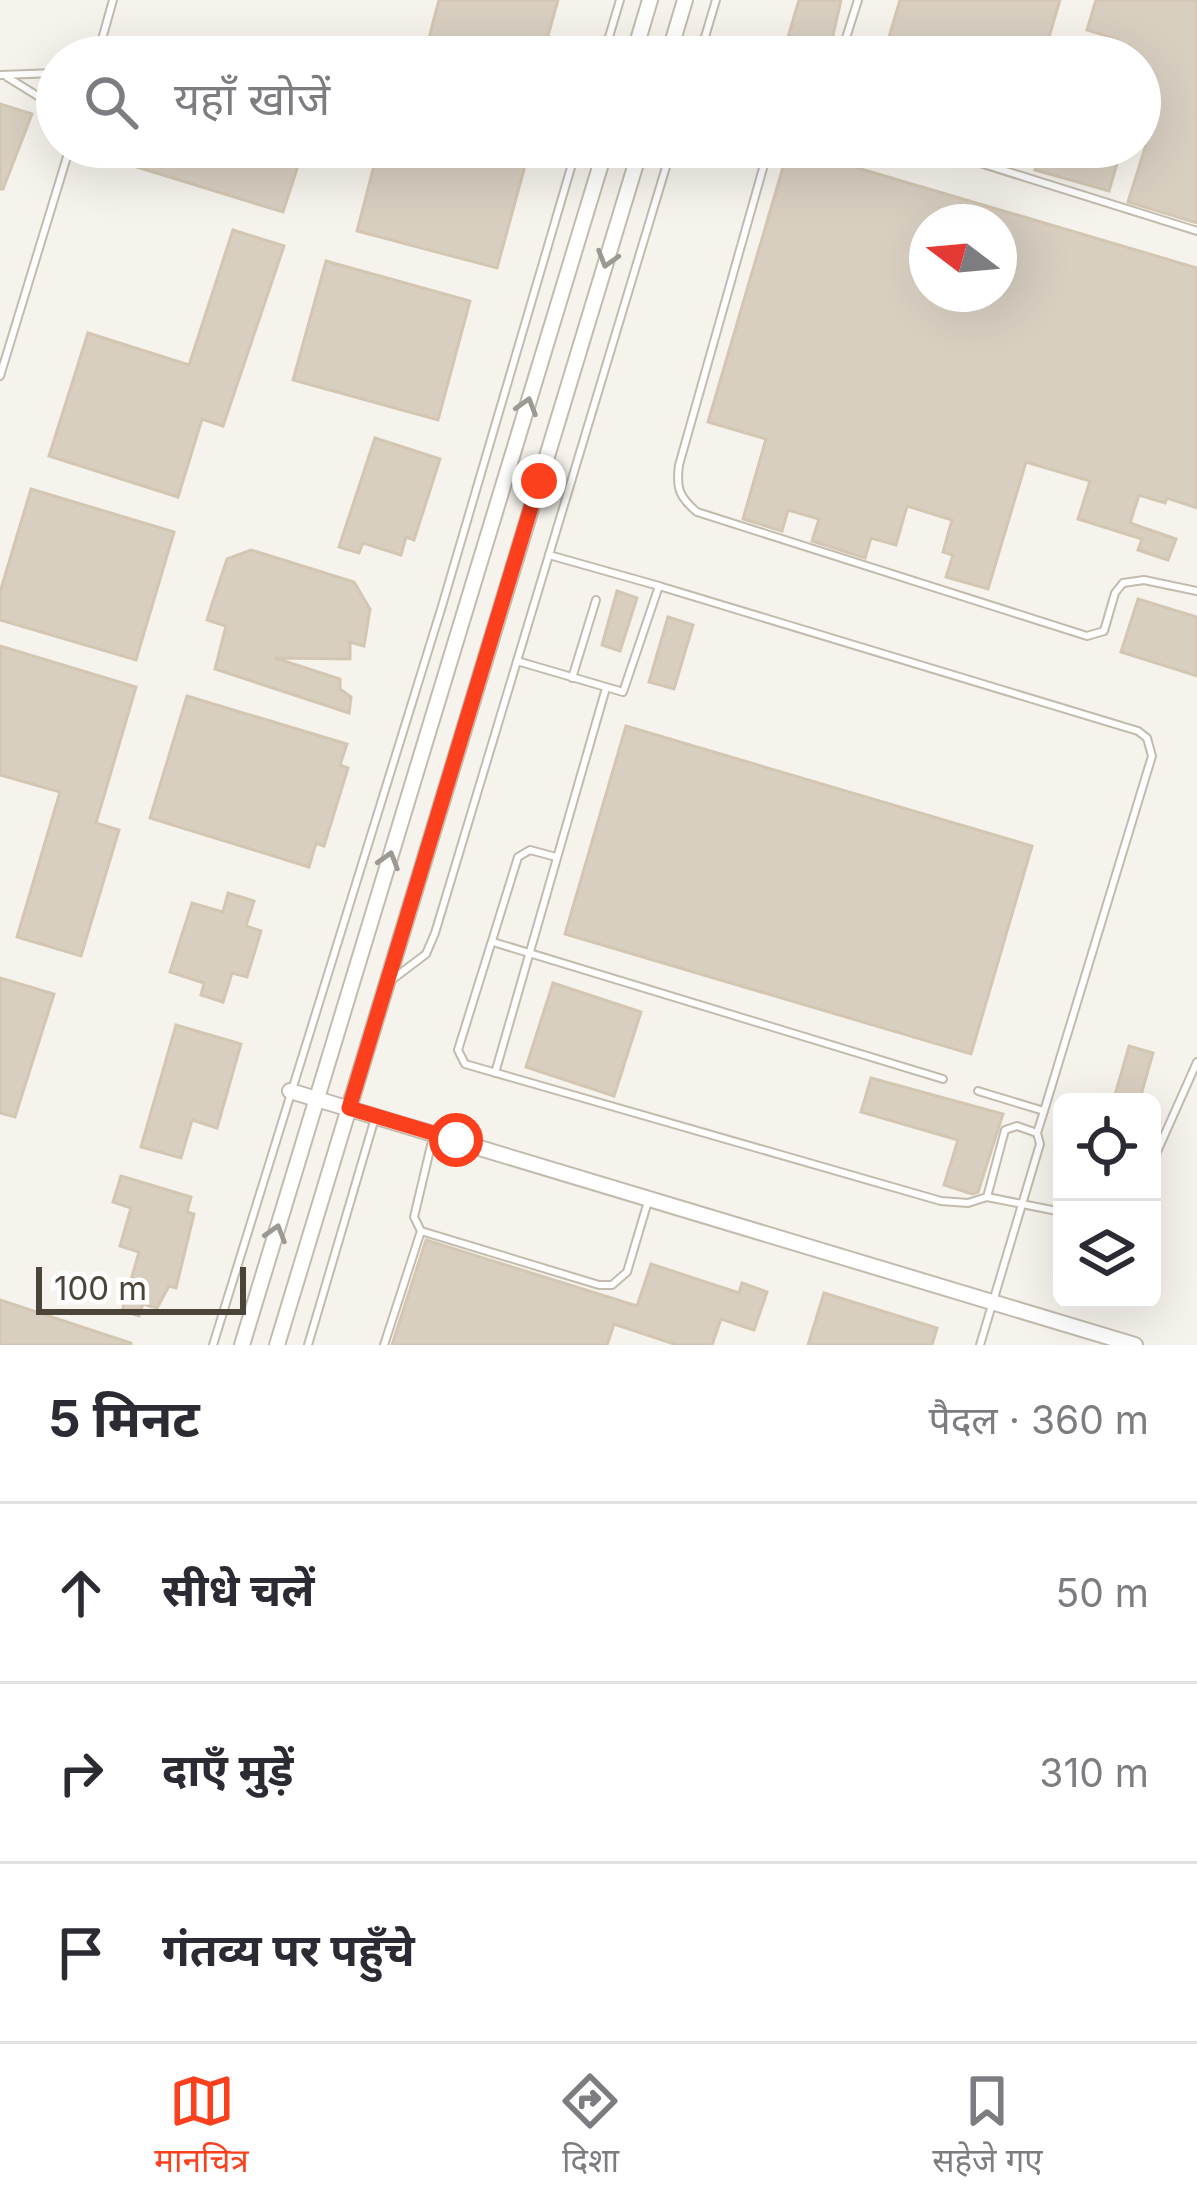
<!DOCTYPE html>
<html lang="hi">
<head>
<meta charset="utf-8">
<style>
	body { margin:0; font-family:Inter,"Noto Sans Devanagari",sans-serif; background:#f7f7f7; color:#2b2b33 }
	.controls { position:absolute; right:36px; bottom:36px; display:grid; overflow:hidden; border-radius:18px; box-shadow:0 12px 48px #0002 }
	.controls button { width:108px; height:108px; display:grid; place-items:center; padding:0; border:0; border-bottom:3px solid #e1e1e2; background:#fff; color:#2b2b33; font:60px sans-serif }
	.compass { position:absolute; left:909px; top:204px; width:108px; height:108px; border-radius:50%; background:#fff; box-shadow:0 12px 48px #0002; rotate:286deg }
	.scale { position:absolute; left:36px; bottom:30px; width:210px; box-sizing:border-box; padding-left:12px; border:6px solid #4b4439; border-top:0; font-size:33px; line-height:42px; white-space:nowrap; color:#4b4439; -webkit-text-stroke:9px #fff; paint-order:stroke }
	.stop { position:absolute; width:36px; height:36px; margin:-27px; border:9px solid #fc3f1d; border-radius:50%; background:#fff }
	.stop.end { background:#fc3f1d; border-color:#fff; box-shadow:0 3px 12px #0008 }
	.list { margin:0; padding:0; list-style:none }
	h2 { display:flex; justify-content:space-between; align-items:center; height:156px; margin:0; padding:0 48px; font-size:51px }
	h2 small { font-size:39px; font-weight:400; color:#7c7c81 }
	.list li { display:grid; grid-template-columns:78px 1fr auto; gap:36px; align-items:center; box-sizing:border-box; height:180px; padding:0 48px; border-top:3px solid #e1e1e2 }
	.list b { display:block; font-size:45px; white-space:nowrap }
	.list em { font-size:39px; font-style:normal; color:#7c7c81 }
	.icon { flex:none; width:66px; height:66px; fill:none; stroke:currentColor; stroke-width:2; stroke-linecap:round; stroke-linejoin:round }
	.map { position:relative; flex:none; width:1197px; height:1345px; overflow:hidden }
	.search { position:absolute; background:#fff; box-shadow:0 12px 48px #0002; left:36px; right:36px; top:36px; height:132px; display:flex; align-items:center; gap:30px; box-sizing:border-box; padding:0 42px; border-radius:66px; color:#7c7c81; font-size:45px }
	.sheet { height:696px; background:#fff }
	nav { display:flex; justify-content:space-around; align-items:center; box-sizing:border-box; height:168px; border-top:3px solid #e1e1e2; background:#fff; font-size:33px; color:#7c7c81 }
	nav a { display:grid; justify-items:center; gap:6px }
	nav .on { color:#fc3f1d }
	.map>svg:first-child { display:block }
	.building { fill:#d8cfc1; stroke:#d3c7b4; stroke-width:3; fill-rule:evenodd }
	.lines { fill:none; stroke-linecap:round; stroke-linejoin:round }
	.service-casing { stroke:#c2bbae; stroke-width:10 }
	.tertiary-casing { stroke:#c2bbae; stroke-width:18 }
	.service { stroke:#fff; stroke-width:6 }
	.tertiary { stroke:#fff; stroke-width:14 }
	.oneway { stroke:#9c9892 }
	.route { stroke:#fc3f1d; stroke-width:15 }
</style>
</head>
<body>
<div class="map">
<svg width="1197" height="1345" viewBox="0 0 1197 1345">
	<rect width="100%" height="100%" fill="#f6f3ec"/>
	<g class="building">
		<polygon points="439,0 558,0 542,57 424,57"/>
		<polygon points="799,0 841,0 828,57 782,57"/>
		<polygon points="900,0 1060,0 1049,37 1060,40 1055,57 1006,57 982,50 980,57 883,57"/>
		<polygon points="1096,0 1197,0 1197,223 1128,202 1149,135 1140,132 1140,57 1112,57 1117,39 1087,30"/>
		<polygon points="0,104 32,114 3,189 0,189"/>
		<polygon points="132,147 304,147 283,212 127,164"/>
		<polygon points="379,147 468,147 526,162 497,268 357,231"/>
		<path d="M789 147H838L836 155 846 158 844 164 1197 268V508L1167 498 1165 503 1139 495 1130 523 1176 539 1168 560 1138 550 1142 539 1078 519 1090 481 1026 462 988 589 946 577 953 555 943 552 952 520 907 506 896 545 871 538 865 558 812 541 819 519 788 510 782 531 743 519 766 439 708 422ZM927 222H999V294H927Z"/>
		<polygon points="1041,147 1122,147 1109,191 1035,170"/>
		<polygon points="233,230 284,246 223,426 202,419 178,497 49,456 88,333 189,365"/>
		<polygon points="326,261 470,301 438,420 293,380"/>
		<polygon points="375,438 440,459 414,540 406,537 401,555 363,543 359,553 339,547"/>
		<polygon points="31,489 174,532 136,660 0,620 0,592"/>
		<polygon points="251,550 354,582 370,609 364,646 350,642 350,659 275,658 340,679 340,689 351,697 349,713 215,669 226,626 207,620 212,604 227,559"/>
		<polygon points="617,591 637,598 620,651 602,645"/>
		<polygon points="1138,599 1197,617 1197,676 1121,652"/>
		<polygon points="668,617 693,625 674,689 649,682"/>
		<polygon points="0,646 136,687 96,823 119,830 81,956 17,937 60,792 0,775"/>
		<polygon points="187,696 347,744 340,765 348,768 324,846 316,843 309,867 150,818"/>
		<polygon points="626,726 1032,846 971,1054 565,934"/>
		<polygon points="228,893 254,901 246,926 261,931 247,977 232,973 223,1002 201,995 204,983 170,972 192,903 223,912"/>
		<polygon points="0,978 54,994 15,1117 0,1113"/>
		<polygon points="553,983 641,1012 614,1096 526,1067"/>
		<polygon points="176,1025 241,1044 217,1128 192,1120 181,1158 141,1147"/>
		<polygon points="1129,1046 1153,1053 1139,1102 1113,1102"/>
		<polygon points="871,1078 1003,1114 978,1192 972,1194 944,1185 958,1140 861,1112"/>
		<polygon points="121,1176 191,1197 187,1212 194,1214 176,1288 169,1286 157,1308 143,1304 139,1316 122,1311 139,1252 120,1246 131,1208 113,1202"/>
		<polygon points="426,1240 637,1306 651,1264 739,1293 742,1283 767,1292 754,1330 721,1319 712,1345 677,1345 614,1324 607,1345 392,1345"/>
		<polygon points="824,1293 937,1328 932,1345 808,1345"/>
		<polygon points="0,1300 131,1343 131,1345 0,1345"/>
	</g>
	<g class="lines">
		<g class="service-casing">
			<g id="service">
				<polyline points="97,57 113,0"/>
				<polyline points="603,57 620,0"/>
				<polyline points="699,57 716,0"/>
				<polyline points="840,57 858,0"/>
				<polyline points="0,75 57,73"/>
				<polyline points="7,77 57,108"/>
				<path d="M769 147 679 465C676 488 679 497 697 512L1087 636 1104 631 1115 593 1123 583 1144 580 1197 591"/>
				<polyline points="929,147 1197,231"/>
				<polyline points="0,376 70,147"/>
				<polyline points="549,555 659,586"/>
				<polyline points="517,661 623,692 659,586 1138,731 1147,738 1152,756 1044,1111 978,1091"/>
				<polyline points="572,678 596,600"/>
				<polyline points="556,857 530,850 518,857 458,1050 465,1064 941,1201 968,1203 987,1197 1062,1212"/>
				<polyline points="493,942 943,1079"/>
				<polyline points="389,982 426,954 435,933 672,147"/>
				<polyline points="495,1073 606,688"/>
				<polyline points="433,1137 414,1217 421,1231 599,1285 612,1285 627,1272 649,1198"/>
				<polyline points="1152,1163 1197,1062"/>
				<polyline points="987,1197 1005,1130 1017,1126 1037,1133"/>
				<polyline points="213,1345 442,606 577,147"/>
				<polyline points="308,1345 375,1118"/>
				<polyline points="384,1345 421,1231"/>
				<polyline points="980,1345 1040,1144 1037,1133 1044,1111"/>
			</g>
		</g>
		<g class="tertiary-casing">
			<g id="tertiary">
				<polyline points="633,57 650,0"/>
				<polyline points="668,57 685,0"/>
				<polyline points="290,1091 1135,1345"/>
				<polyline points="242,1345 606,147"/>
				<polyline points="277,1345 641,147"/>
			</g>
		</g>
		<use href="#service" class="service"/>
		<use href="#tertiary" class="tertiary"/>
	</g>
	<defs><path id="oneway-chevron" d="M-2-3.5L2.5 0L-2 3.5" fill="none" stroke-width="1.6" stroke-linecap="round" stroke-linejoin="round" transform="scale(3)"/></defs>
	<g class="oneway">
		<use href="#oneway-chevron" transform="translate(607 259) rotate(107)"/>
		<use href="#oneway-chevron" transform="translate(527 406) rotate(-73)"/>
		<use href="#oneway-chevron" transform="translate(389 860) rotate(-73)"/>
		<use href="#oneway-chevron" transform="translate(276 1233) rotate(-73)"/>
	</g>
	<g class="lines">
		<polyline class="route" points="456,1140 349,1108 539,481"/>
	</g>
</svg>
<div class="controls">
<button><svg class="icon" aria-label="locate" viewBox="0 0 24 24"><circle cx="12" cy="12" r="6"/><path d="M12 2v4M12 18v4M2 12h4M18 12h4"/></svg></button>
<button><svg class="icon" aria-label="layers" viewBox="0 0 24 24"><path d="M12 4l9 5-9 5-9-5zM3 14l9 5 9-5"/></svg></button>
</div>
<svg class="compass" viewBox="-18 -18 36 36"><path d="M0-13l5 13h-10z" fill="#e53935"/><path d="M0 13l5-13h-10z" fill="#7c7c81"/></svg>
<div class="scale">100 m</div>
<div class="stop" style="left:456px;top:1140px"></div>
<div class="stop end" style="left:539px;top:481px"></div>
<div class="search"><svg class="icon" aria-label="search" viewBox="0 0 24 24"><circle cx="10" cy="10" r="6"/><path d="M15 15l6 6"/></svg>यहाँ खोजें</div>
</div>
<section class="sheet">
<h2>5 मिनट<small>पैदल · 360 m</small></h2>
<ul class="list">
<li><svg class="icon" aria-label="ahead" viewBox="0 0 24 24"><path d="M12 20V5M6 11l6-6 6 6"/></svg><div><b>सीधे चलें</b></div><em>50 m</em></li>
<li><svg class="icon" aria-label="right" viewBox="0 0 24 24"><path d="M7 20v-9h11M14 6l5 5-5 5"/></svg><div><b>दाएँ मुड़ें</b></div><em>310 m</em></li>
<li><svg class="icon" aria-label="arrive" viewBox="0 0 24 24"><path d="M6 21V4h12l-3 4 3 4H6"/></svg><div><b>गंतव्य पर पहुँचे</b></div></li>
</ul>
</section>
<nav>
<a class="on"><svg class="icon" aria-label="map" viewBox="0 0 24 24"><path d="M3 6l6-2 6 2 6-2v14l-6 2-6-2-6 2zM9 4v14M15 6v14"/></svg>मानचित्र</a>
<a><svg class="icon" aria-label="directions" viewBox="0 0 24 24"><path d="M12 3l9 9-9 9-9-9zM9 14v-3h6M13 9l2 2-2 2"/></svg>दिशा</a>
<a><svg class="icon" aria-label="saved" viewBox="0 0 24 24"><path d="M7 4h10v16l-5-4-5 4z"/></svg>सहेजे गए</a>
</nav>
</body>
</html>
